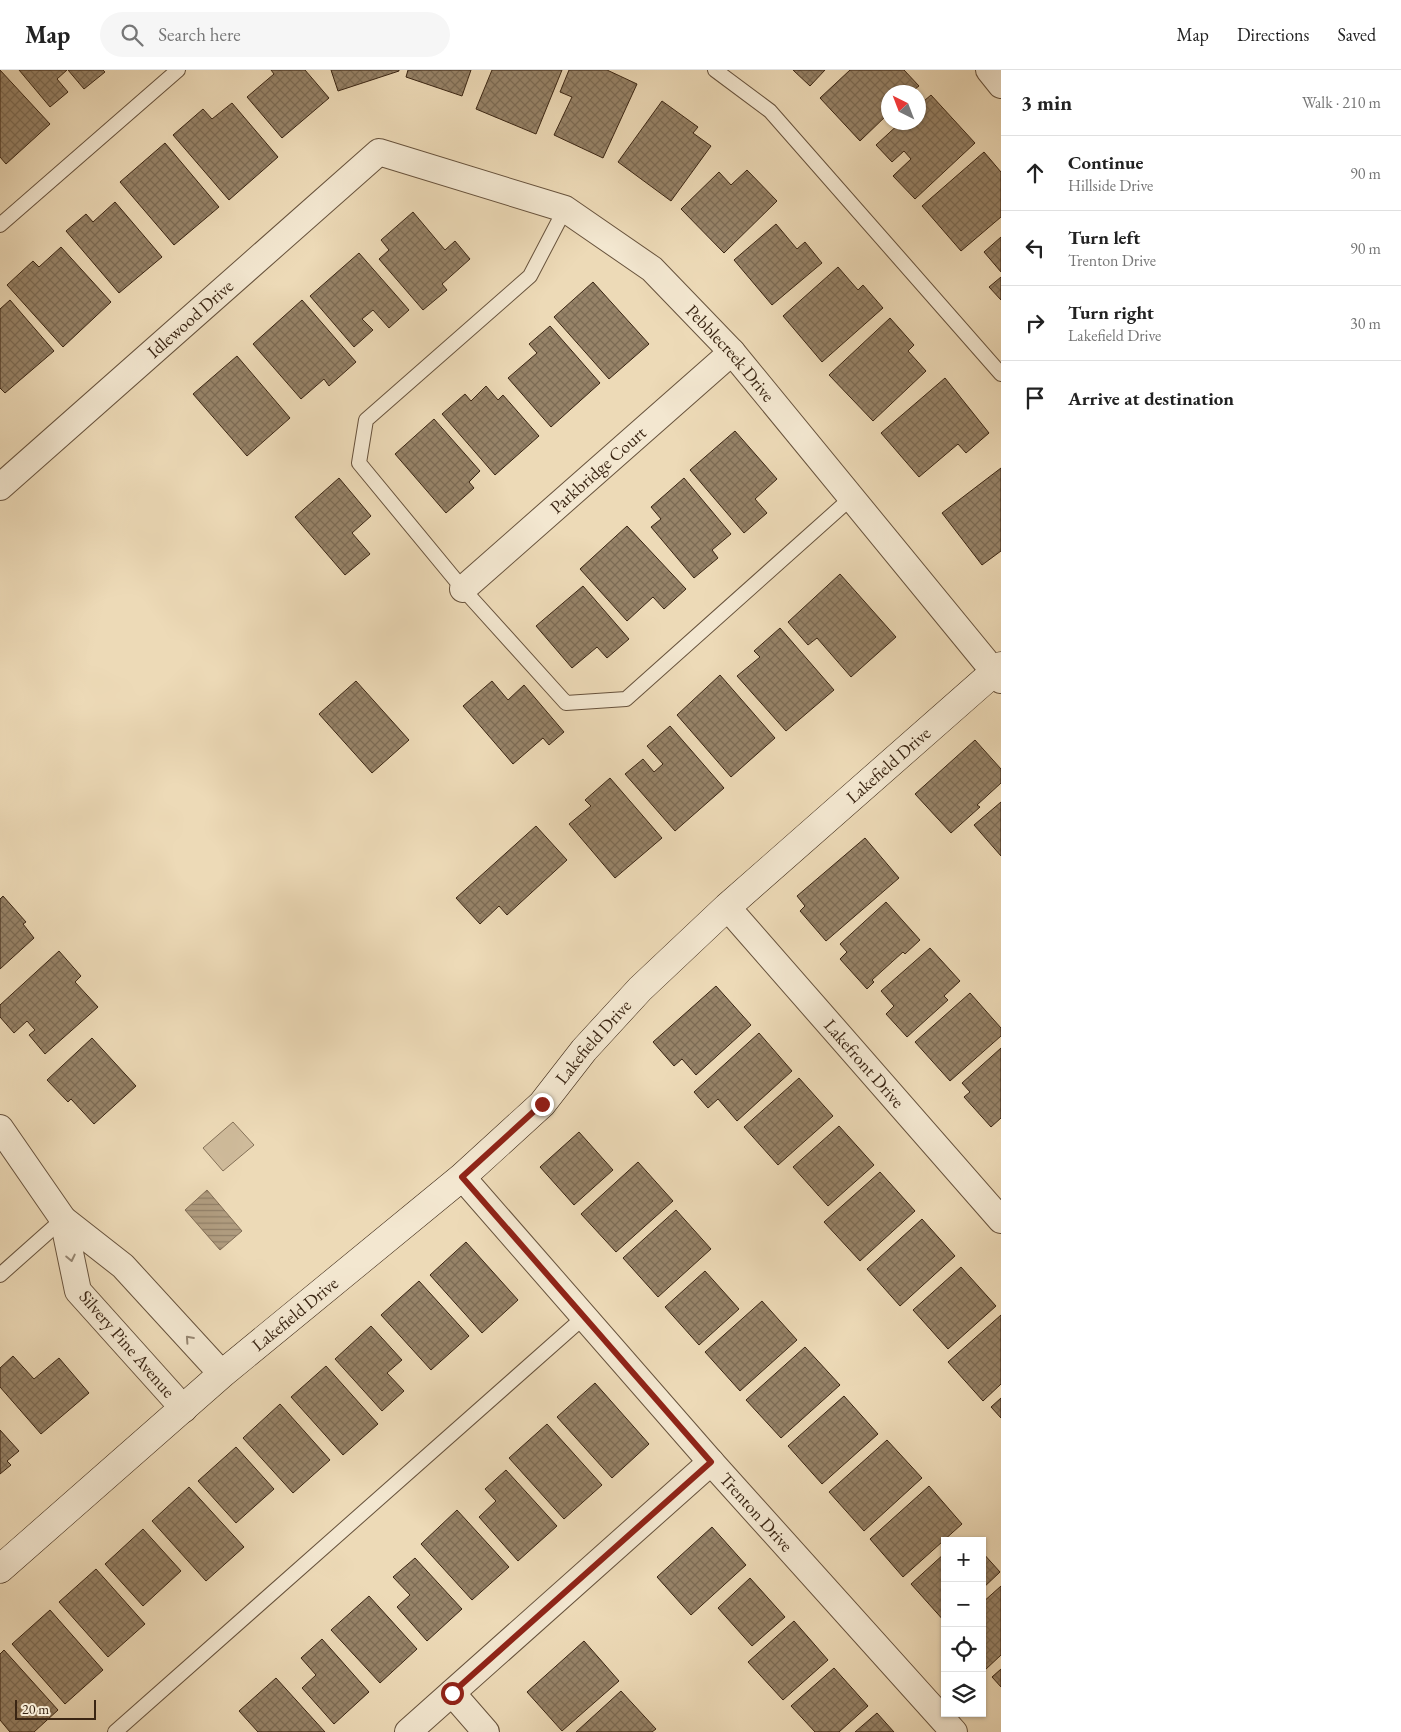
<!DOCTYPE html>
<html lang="en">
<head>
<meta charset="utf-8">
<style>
	body { margin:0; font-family:"EB Garamond",serif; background:#f6f6f6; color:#222 }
	.controls { position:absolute; right:15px; bottom:15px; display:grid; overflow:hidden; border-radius:0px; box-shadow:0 1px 4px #0004 }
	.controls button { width:45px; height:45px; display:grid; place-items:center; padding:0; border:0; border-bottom:1px solid #e0e0e0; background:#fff; color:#222; font:25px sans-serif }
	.compass { position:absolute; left:881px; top:15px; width:45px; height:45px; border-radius:50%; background:#fff; box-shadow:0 1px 4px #0004; rotate:318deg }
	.scale { position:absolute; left:15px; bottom:12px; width:81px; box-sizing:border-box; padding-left:5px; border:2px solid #3a2513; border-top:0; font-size:14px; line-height:18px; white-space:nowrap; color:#3a2513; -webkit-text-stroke:4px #f3e7d0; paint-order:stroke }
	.stop { position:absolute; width:15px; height:15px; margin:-11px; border:4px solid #8f2418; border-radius:50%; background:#fff }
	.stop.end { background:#8f2418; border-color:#fff; box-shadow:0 1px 5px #0008 }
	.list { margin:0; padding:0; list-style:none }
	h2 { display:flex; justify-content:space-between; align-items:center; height:65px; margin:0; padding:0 20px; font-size:21px }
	h2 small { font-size:16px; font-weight:400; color:#767676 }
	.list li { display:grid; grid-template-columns:32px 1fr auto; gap:15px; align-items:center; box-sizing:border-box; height:75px; padding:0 20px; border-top:1px solid #e0e0e0 }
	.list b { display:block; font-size:19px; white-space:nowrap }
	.list p { margin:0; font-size:16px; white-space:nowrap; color:#767676 }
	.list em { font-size:16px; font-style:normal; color:#767676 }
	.icon { flex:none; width:28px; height:28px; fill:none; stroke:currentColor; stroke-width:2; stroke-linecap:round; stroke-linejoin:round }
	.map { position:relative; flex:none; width:1001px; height:1662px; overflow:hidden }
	header { display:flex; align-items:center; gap:30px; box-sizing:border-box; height:70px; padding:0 25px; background:#fff; border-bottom:1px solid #e0e0e0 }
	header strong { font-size:24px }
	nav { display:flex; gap:28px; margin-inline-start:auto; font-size:18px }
	.search { width:350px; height:45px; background:#f6f6f6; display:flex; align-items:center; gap:12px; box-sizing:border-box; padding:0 18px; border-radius:28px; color:#767676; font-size:19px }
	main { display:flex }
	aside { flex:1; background:#fff }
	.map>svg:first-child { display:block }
	.park { fill:#cfbb9b; stroke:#847057 }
	.water { fill:url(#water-rules); stroke:#816c54 }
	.building { fill:url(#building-cross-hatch); stroke:#3a2513 }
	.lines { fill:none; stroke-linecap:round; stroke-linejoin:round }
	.lane-casing { stroke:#67523c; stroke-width:16 }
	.street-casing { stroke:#67523c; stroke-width:28 }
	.secondary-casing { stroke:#3a2513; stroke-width:29 }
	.lane { stroke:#f3e7d0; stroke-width:14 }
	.street { stroke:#f3e7d0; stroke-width:26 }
	.secondary { stroke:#f3e7d0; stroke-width:28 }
	.oneway { stroke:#968672 }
	.route { stroke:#8f2418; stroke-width:6 }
	.labels { text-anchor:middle; stroke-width:4; stroke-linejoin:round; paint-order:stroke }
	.street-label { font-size:18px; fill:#3a2513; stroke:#f3e7d0 }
</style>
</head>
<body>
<header>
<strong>Map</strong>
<div class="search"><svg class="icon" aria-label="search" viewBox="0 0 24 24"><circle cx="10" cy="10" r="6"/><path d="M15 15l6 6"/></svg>Search here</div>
<nav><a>Map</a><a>Directions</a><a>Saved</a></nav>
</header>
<main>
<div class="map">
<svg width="1001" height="1662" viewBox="0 0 1001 1662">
	<defs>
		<pattern id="water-rules" width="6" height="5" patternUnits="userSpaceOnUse" patternTransform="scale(1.25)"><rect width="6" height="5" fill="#b09c7f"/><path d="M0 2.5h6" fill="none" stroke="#907f67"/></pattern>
		<pattern id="building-cross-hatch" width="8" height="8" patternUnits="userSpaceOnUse" patternTransform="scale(1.25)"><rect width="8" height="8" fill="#978368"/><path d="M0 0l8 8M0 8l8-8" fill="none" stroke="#7c6b54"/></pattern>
	</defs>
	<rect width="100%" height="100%" fill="#eddab7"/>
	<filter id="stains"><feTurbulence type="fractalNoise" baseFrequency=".004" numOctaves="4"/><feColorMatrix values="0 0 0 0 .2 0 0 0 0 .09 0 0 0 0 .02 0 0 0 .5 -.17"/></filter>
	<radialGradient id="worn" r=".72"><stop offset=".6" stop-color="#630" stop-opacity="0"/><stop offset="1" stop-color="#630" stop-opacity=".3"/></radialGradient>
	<polygon class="park" points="233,1052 254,1075 223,1101 203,1078"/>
	<polygon class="water" points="207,1120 242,1161 220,1180 185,1140"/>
	<g class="building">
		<polygon points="0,0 50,54 6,94 0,87"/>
		<polygon points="19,0 67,0 57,9 68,22 50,37"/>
		<polygon points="68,0 103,0 105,2 84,19"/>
		<polygon points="271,0 305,0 329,28 282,68 247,27 274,4"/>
		<polygon points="331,0 399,0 399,1 338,21"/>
		<polygon points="408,0 471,0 462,26 406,7"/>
		<polygon points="492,0 562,0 536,64 476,39"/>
		<polygon points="569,0 607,0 637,14 603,88 554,65 572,27 560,22"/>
		<polygon points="793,0 825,0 810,16"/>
		<polygon points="850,0 904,0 919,16 911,22 888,22 888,44 860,71 820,28"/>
		<polygon points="931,25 975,73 915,129 893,106 911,89 904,81 892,92 876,75 901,52 918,52 918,36"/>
		<polygon points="662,31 698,57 693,63 711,76 671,131 618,92"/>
		<polygon points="232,33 278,87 229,130 173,65 203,39 212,49"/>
		<polygon points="165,73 219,137 174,175 120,112"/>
		<polygon points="984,82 1001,102 1001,147 961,181 922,136"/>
		<polygon points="747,100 777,131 724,183 681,139 719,102 731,115"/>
		<polygon points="115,132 162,187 119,223 66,161 86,144 93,152"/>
		<polygon points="413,142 445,180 455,171 470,189 442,214 447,220 423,240 379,189 389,180 381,170"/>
		<polygon points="776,154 797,179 805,172 822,193 772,235 734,190"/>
		<polygon points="1001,167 1001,202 984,182"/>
		<polygon points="61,177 111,232 63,277 7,215 33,191 39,197"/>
		<polygon points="359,183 409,240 389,258 373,240 362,249 373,260 354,277 310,226"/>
		<polygon points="838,197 858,220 863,215 883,238 822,292 783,246"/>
		<polygon points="1001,207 1001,230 989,217"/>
		<polygon points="593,212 649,274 609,309 554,247"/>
		<polygon points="10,230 54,281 5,323 0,318 0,239"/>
		<polygon points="302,230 356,292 329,316 324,309 301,329 253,274"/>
		<polygon points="890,248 914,275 908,281 926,301 873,351 829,305"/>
		<polygon points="550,256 600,313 551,357 508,308 537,283 529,274"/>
		<polygon points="237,286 290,348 247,386 193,324"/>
		<polygon points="945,308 989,363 966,383 958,374 919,407 881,363"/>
		<polygon points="486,316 498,330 503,325 539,366 495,405 442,344 465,324 471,331"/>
		<polygon points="434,349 480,401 469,412 474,418 446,443 395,384"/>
		<polygon points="735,361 777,409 755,429 767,443 744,463 690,400"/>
		<polygon points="1001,398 1001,481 982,495 942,443"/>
		<polygon points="339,408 371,446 352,463 370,484 345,505 295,447"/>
		<polygon points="684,408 731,464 712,480 718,488 694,508 651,457 661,449 651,437"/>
		<polygon points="627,456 686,519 664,539 653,527 627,551 580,499"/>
		<polygon points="840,504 896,567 851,607 817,568 808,575 788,552"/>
		<polygon points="583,516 629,569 607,588 597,577 572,598 536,556"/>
		<polygon points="780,558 834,620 786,661 737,606 760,587 754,581"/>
		<polygon points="720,605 775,668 731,707 677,645"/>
		<polygon points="356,611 409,670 372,703 319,644"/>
		<polygon points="492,611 508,630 524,615 564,662 549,675 543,668 513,694 463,636"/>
		<polygon points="670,656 724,718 675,761 625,704 643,689 654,702 663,694 647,676"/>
		<polygon points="975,670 1001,699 1001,713 977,735 980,737 951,763 915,724"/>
		<polygon points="610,708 662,768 615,808 569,754 591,736 585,730"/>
		<polygon points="1001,732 1001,786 974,755"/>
		<polygon points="536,756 567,790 507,845 499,836 480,854 456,828"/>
		<polygon points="865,768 899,808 826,871 800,841 805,836 797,826"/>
		<polygon points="3,826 26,852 23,854 34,868 0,899 0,829"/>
		<polygon points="886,832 920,870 905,884 903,882 872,910 874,912 867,919 840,889 847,882 840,874"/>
		<polygon points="930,878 960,911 944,926 948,930 907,967 886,944 894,936 881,921"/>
		<polygon points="59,881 81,906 75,912 98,937 45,984 29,965 35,960 27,951 14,963 0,947 0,935"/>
		<polygon points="716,916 751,955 696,1005 682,989 674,996 653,972"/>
		<polygon points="970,923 1001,958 1001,966 950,1011 915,972"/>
		<polygon points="759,963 792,1001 737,1051 718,1029 708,1038 694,1022"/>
		<polygon points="92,968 136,1016 94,1054 71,1029 68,1032 47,1010"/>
		<polygon points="1001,978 1001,1048 991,1057 964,1027 970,1022 962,1013"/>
		<polygon points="799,1008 833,1046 778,1095 744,1057"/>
		<polygon points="839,1056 874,1095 828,1136 793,1097"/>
		<polygon points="579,1062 613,1100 574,1135 540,1097"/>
		<polygon points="638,1092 673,1131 616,1182 581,1144"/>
		<polygon points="880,1102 915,1141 860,1191 824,1152"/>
		<polygon points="676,1140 711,1179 658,1227 623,1188"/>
		<polygon points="922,1149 955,1186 900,1236 867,1199"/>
		<polygon points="466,1172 518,1230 482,1263 430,1205"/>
		<polygon points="961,1197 996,1236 948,1279 913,1240"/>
		<polygon points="705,1201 739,1239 699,1275 665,1237"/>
		<polygon points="419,1211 469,1266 431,1300 381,1245"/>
		<polygon points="762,1231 797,1270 740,1321 705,1282"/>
		<polygon points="1001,1245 1001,1314 983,1331 948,1292"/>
		<polygon points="371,1256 402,1290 387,1303 404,1321 382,1341 335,1289"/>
		<polygon points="805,1277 840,1315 781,1368 746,1330"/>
		<polygon points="13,1286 34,1309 59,1288 89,1323 41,1364 0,1317 0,1298"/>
		<polygon points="326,1296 378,1354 343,1385 291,1327"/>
		<polygon points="595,1313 649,1374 612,1408 557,1347"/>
		<polygon points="844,1326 878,1364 822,1414 788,1376"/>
		<polygon points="1001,1328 1001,1348 991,1337"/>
		<polygon points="280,1334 330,1390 293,1423 243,1368"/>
		<polygon points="547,1354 602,1415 564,1449 509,1388"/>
		<polygon points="0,1360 19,1381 7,1391 11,1395 0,1404"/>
		<polygon points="887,1370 922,1408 864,1461 829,1422"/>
		<polygon points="236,1377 274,1419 236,1453 198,1411"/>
		<polygon points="506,1400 557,1456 518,1491 479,1447 496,1431 485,1419"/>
		<polygon points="929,1416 962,1454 903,1507 870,1469"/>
		<polygon points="189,1417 244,1477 206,1511 152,1451"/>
		<polygon points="457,1440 509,1497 472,1530 421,1474"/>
		<polygon points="712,1457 746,1495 691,1545 657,1507"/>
		<polygon points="143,1459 181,1501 143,1536 105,1494"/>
		<polygon points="982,1482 1000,1502 982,1519"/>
		<polygon points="945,1483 945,1552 911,1514"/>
		<polygon points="415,1488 462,1539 427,1571 397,1537 410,1525 393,1507"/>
		<polygon points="96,1499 145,1554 108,1587 59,1532"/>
		<polygon points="750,1508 785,1547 752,1576 718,1538"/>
		<polygon points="1001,1516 1001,1585 985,1600 982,1596 982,1533"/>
		<polygon points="369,1526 417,1579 380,1613 331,1560"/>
		<polygon points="50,1540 103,1600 65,1634 12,1574"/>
		<polygon points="794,1551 828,1590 783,1630 748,1592"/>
		<polygon points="322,1569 369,1622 334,1654 302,1618 316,1605 301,1588"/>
		<polygon points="584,1571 619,1611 562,1661 527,1622"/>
		<polygon points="4,1580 58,1640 34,1662 10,1662 0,1650 0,1584"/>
		<polygon points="834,1598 868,1636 839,1662 815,1662 791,1636"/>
		<polygon points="1001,1599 1001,1617 992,1607"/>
		<polygon points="276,1608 325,1662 258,1662 239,1641"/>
		<polygon points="621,1621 656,1659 652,1662 576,1662"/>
		<polygon points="877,1643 894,1662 855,1662"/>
	</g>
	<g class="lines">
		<g class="lane-casing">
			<g id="lane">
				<polyline points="715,0 770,41 1001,304"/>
				<polyline points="565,139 530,206 366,350 359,393 463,519 566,633 626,629 850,429"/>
				<polyline points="0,155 178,0"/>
				<polyline points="0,1205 63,1149"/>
				<polyline points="115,1662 584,1247"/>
			</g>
		</g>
		<g class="street-casing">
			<g id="street">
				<polyline points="989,0 1001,15"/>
				<path id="s1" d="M0 417 379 82 565 139 652 199 732 282 1001 610"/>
				<path id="s2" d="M463 519 732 282"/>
				<path id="s3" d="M727 837 1001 1150"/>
				<polyline points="0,1058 63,1149"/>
				<path id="s4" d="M462 1107 711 1392 954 1662"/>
				<polyline points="184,1339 78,1221 63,1149 123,1196 222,1304"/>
				<polyline points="452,1623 486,1662"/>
				<polyline points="408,1662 711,1392"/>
			</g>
		</g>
		<g class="secondary-casing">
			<g id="secondary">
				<path id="s5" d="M0 1499 222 1304 462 1107 542 1034 584 980 640 919 727 837 1001 596"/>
			</g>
		</g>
		<use href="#lane" class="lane"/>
		<use href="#street" class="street"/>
		<use href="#secondary" class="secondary"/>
	</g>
	<defs><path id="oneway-chevron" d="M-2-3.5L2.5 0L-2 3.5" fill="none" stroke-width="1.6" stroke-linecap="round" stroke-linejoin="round" transform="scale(1.25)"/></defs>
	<g class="oneway">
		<use href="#oneway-chevron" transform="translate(71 1188) rotate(78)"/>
		<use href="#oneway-chevron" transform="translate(189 1269) rotate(-132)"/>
	</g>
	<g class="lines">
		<polyline class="route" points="452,1623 711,1392 462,1107 542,1034"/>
	</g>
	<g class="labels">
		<g class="street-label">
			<text dy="6" stroke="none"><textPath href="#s1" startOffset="254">Idlewood Drive</textPath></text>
			<text dy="6" stroke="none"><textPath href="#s1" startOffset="921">Pebblecreek Drive</textPath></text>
			<text dy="6" stroke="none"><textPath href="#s2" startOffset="180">Parkbridge Court</textPath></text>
			<text dy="6" stroke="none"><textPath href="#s5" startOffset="1200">Lakefield Drive</textPath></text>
			<text dy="6" stroke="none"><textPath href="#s5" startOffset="795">Lakefield Drive</textPath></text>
			<text dy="6" stroke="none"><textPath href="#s3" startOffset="208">Lakefront Drive</textPath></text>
			<text dy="6" stroke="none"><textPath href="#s5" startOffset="390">Lakefield Drive</textPath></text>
			<text transform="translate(127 1274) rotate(49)" y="6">Silvery Pine Avenue</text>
			<text dy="6" stroke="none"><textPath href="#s4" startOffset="446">Trenton Drive</textPath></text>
		</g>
	</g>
	<rect width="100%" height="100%" filter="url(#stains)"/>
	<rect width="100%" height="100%" fill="url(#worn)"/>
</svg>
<div class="controls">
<button>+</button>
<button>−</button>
<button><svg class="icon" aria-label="locate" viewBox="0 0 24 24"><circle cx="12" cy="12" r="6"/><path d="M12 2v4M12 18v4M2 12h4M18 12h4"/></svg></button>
<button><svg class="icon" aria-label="layers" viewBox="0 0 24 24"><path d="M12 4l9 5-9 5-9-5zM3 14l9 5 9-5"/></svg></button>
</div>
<svg class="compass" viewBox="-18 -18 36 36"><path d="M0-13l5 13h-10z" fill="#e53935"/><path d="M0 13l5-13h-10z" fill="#767676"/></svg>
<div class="scale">20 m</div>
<div class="stop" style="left:452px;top:1623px"></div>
<div class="stop end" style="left:542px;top:1034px"></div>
</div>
<aside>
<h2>3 min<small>Walk · 210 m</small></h2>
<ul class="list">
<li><svg class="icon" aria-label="ahead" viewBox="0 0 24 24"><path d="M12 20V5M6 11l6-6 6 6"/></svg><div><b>Continue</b><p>Hillside Drive</p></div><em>90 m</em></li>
<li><svg class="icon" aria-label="left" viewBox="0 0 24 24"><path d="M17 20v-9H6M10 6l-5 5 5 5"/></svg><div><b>Turn left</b><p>Trenton Drive</p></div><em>90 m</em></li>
<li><svg class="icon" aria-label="right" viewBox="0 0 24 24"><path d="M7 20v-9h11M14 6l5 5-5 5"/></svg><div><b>Turn right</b><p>Lakefield Drive</p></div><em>30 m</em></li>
<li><svg class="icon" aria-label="arrive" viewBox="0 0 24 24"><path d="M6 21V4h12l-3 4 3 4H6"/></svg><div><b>Arrive at destination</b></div></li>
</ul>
</aside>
</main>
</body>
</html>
